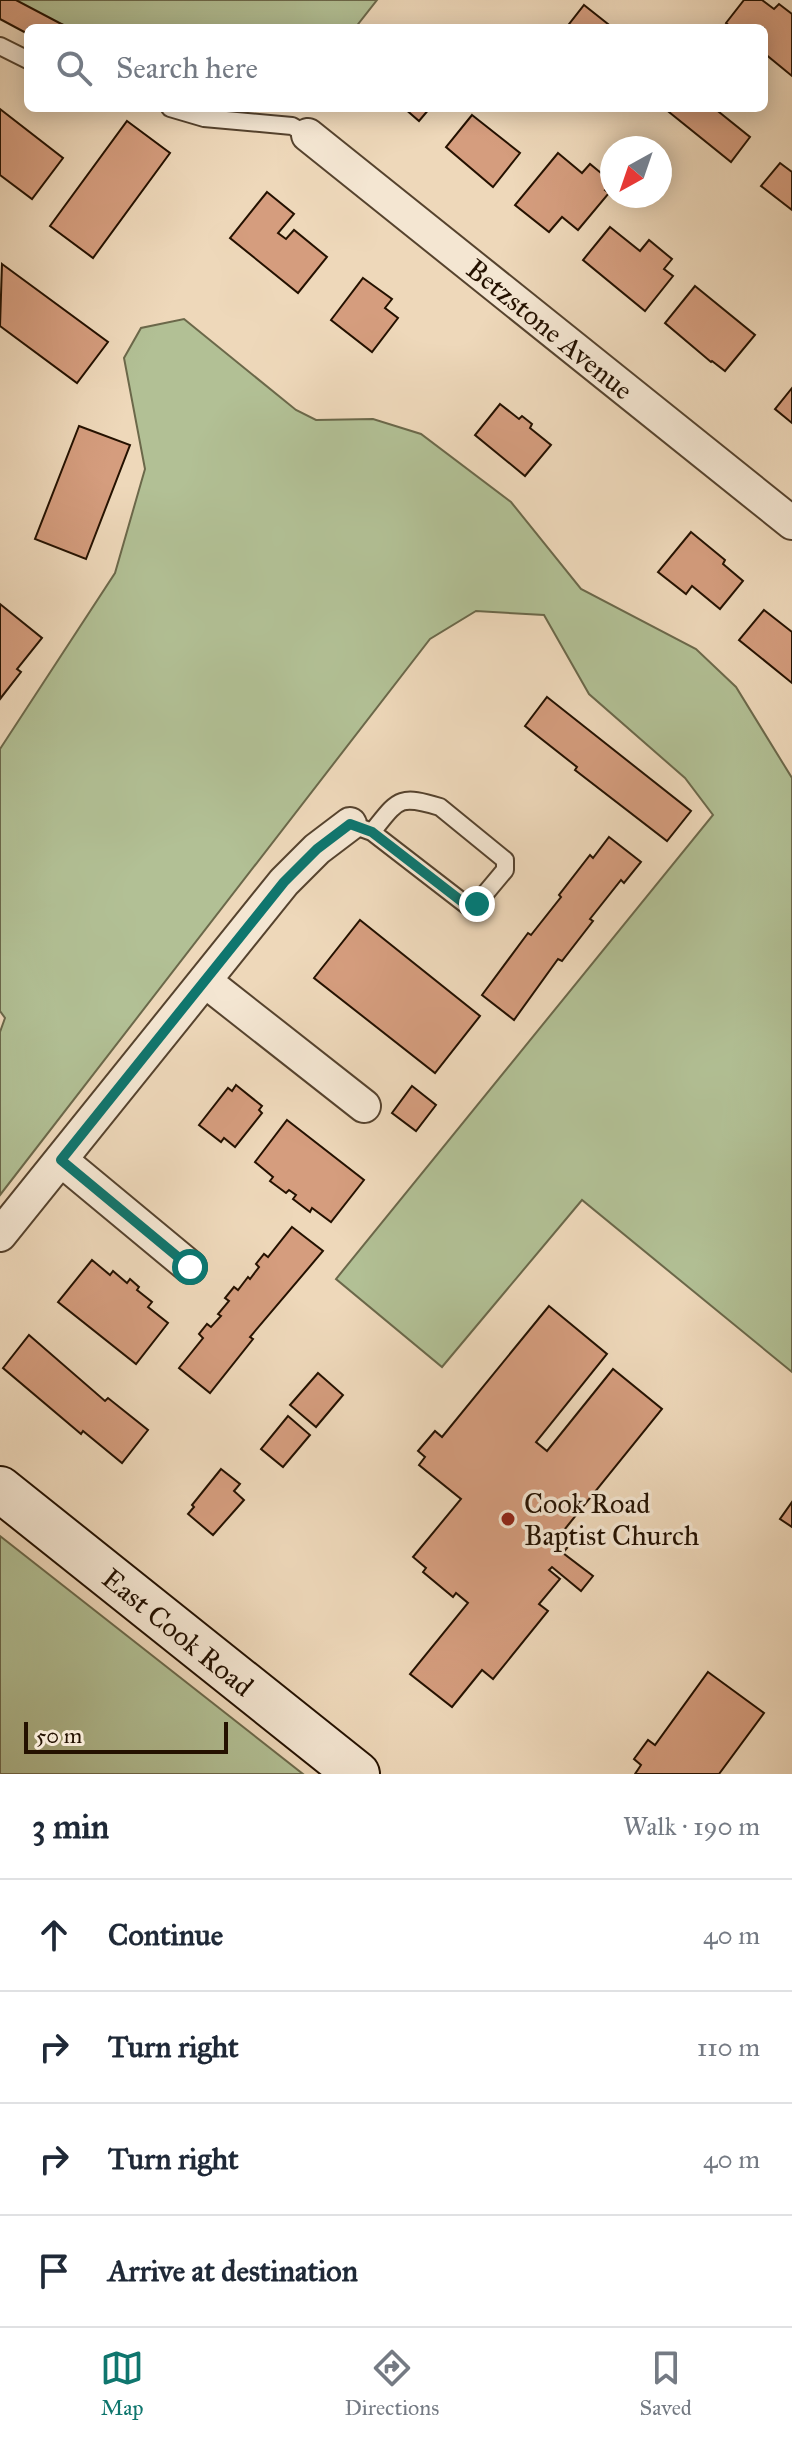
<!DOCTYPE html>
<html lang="en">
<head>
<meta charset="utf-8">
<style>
	body { margin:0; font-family:"IM FELL Great Primer",serif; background:#f6f6f7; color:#1f2937 }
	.compass { position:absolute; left:600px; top:136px; width:72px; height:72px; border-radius:50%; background:#fff; box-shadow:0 4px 20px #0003; rotate:220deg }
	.scale { position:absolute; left:24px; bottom:20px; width:204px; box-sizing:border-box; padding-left:8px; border:4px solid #241100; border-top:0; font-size:22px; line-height:28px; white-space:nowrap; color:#241100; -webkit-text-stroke:6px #f4e6d2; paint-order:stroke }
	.stop { position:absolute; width:24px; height:24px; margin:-18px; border:6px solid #0f766e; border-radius:50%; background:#fff }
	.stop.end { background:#0f766e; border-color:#fff; box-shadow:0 2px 8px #0008 }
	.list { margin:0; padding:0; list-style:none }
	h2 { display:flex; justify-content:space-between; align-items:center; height:104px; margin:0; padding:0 32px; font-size:34px }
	h2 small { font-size:26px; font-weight:400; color:#747a83 }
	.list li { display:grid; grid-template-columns:52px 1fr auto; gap:24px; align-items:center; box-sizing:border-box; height:112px; padding:0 32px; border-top:2px solid #e0e1e3 }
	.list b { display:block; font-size:30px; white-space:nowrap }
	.list em { font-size:26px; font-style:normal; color:#747a83 }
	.icon { flex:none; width:44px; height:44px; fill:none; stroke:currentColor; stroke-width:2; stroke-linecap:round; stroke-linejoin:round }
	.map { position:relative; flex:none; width:792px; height:1774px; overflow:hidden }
	.search { position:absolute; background:#fff; box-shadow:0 4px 20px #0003; left:24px; right:24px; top:24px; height:88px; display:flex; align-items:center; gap:20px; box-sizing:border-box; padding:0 28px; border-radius:12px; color:#747a83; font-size:30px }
	.sheet { height:552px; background:#fff }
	nav { display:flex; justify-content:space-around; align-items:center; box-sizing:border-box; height:112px; border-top:2px solid #e0e1e3; background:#fff; font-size:22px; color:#747a83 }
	nav a { display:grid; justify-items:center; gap:4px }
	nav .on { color:#0f766e }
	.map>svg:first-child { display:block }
	.green { fill:#b2c095; stroke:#6b684a; stroke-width:2 }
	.building { fill:#d59d7e; stroke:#241100; stroke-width:2 }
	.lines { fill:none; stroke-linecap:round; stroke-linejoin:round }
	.lane-casing { stroke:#56432e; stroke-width:20 }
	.street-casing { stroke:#56432e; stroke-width:36 }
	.secondary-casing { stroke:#241100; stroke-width:48 }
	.lane { stroke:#f4e6d2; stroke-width:16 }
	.street { stroke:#f4e6d2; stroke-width:32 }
	.secondary { stroke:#f4e6d2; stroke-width:44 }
	.route { stroke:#0f766e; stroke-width:10 }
	.poi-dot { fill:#8f2418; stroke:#f4e6d2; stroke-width:3 }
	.labels { text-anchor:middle; stroke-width:7; stroke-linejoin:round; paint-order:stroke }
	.street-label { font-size:28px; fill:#241100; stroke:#f4e6d2 }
	.poi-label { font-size:28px; fill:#241100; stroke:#f4e6d2; text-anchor:start }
</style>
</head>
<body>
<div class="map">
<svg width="792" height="1774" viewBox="0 0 792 1774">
	<rect width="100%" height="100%" fill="#eed8ba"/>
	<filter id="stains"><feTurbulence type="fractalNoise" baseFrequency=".0025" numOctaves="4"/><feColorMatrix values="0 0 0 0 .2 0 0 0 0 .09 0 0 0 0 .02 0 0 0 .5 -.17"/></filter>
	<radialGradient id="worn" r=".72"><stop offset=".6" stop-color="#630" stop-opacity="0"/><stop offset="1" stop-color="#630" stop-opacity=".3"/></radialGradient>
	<g class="green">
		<polygon points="0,0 377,0 355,28 73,28 0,4"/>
		<polygon points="184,319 296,410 316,420 373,419 421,434 511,502 581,589 696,649 736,687 792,778 792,1372 582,1200 442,1367 336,1279 713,815 685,778 589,694 544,615 476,611 430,639 0,1195 0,1032 5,1018 0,1011 0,749 115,573 145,469 124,358 141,328"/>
		<polygon points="0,1536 303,1774 0,1774"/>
	</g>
	<g class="building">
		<polygon points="0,0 16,0 69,28 28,28 28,34 0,19"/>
		<polygon points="744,0 762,0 774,9 779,4 792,14 792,76 764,53 764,28 732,28 726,23"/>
		<polygon points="584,5 613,28 566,28"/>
		<polygon points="404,108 430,108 419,121"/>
		<polygon points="664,108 714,108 750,137 731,162"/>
		<polygon points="0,109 63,158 32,199 0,175"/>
		<polygon points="472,115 520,153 493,187 446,147"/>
		<polygon points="127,121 170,153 93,258 50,226"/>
		<polygon points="558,153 582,173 590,164 612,182 605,190 609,193 578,230 562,217 549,232 515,205"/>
		<polygon points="780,163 792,172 792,210 761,186"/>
		<polygon points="267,192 294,214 278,233 286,239 294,230 327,257 298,293 230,238"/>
		<polygon points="610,227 640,251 649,240 672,259 664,269 673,276 645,311 583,260"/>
		<polygon points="2,264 108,342 77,383 0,326"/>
		<polygon points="363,278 392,299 385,308 398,318 372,352 331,320"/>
		<polygon points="695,286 755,335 725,371 712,361 711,362 665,323"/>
		<polygon points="792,388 792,423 775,409"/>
		<polygon points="500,404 519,419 522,416 532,424 530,428 551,445 525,476 475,435"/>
		<polygon points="79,426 130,445 86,559 35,539"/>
		<polygon points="691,532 725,560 723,564 743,581 720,609 692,586 686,594 658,572"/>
		<polygon points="0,604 42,638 17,669 21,672 0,699"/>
		<polygon points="764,610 792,632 792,683 739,640"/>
		<polygon points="547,697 691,811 667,841 575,770 577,767 525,726"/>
		<polygon points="609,837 641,862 624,883 621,880 590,919 593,921 562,961 558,959 514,1020 482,995 528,933 531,935 561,897 559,895 590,855 593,858"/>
		<polygon points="360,920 480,1016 435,1073 314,978"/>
		<polygon points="236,1085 262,1106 259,1110 262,1113 235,1147 224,1138 221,1142 199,1125 228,1088 232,1091"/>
		<polygon points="412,1086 436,1105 416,1131 392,1113"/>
		<polygon points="287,1120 364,1180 331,1222 312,1208 310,1212 293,1199 296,1195 289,1190 286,1193 270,1181 273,1177 255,1162"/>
		<polygon points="292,1227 323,1251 250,1337 253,1339 210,1393 179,1368 203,1338 199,1334 207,1324 211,1327 221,1316 218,1314 229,1301 225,1298 234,1287 238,1290 248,1277 250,1279 259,1267 256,1264 264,1254 268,1257"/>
		<polygon points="92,1260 110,1275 113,1271 127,1283 130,1279 139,1287 137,1290 152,1302 148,1307 168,1323 136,1364 58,1302"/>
		<polygon points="549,1306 607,1354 536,1442 547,1451 613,1369 662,1409 556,1540 567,1548 563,1553 593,1576 581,1591 552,1567 549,1570 560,1579 539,1604 548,1611 493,1679 482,1670 452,1707 410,1674 468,1603 456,1593 453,1597 423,1572 426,1568 413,1557 461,1499 419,1465 425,1457 418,1451 435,1431 442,1437"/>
		<polygon points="29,1335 105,1401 108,1398 148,1430 122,1463 83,1431 81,1434 3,1368"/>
		<polygon points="318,1373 343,1395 316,1427 290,1405"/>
		<polygon points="288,1416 310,1435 283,1467 261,1449"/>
		<polygon points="221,1469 240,1484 234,1491 244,1500 213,1535 188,1514 194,1507 192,1505"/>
		<polygon points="792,1502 792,1527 780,1519"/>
		<polygon points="708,1672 764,1713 719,1774 635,1774 641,1765 634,1759 648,1740 655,1745"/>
	</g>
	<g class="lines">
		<g class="lane-casing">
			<g id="lane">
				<polyline points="0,46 28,60"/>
				<polyline points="170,108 204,118 292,126 308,135"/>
				<path d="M350 824 372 832 469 907H474L505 870V860L440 807C398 794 398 800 372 832"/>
			</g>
		</g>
		<g class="street-casing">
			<g id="street">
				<polyline points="308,135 792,523"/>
				<polyline points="205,981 364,1106"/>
				<polyline points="61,1160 190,1267"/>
				<polyline points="0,1235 284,882 317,849 350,824"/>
			</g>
		</g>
		<g class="secondary-casing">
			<polyline id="secondary" points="0,1489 357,1774"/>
		</g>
		<use href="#lane" class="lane"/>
		<use href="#street" class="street"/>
		<use href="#secondary" class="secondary"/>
	</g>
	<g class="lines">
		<polyline class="route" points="190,1267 61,1160 284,882 317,849 350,824 372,832 469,907 477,904"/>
	</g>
	<circle class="poi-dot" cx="508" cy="1519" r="8"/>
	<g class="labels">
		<g class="street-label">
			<text transform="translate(550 329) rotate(39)" y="10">Betzstone Avenue</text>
			<text transform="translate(178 1632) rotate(39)" y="10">East Cook Road</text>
		</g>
		<g class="poi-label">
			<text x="524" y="1513">Cook Road<tspan x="524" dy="32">Baptist Church</tspan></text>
		</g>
	</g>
	<rect width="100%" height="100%" filter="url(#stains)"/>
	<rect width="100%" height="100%" fill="url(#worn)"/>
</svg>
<svg class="compass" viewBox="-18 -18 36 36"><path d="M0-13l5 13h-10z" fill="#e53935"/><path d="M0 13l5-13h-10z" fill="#747a83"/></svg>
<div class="scale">50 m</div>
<div class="stop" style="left:190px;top:1267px"></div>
<div class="stop end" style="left:477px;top:904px"></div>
<div class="search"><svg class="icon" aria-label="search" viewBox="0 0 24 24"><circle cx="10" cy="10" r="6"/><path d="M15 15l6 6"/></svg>Search here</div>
</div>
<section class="sheet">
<h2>3 min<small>Walk · 190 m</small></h2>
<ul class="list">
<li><svg class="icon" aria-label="ahead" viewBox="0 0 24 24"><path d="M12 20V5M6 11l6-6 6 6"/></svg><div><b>Continue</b></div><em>40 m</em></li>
<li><svg class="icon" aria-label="right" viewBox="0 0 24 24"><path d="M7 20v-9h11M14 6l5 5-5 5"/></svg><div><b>Turn right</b></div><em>110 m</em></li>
<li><svg class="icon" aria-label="right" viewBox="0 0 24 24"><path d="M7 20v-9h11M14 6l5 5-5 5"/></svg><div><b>Turn right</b></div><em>40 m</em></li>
<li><svg class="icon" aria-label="arrive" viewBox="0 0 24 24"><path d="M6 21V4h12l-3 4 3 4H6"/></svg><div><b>Arrive at destination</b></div></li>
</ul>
</section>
<nav>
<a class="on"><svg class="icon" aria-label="map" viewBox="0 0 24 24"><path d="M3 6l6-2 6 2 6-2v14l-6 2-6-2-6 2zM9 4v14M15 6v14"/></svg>Map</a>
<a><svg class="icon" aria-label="directions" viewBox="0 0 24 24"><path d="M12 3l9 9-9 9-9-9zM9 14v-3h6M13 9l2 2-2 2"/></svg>Directions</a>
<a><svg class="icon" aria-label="saved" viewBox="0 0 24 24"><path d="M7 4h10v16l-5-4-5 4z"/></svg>Saved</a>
</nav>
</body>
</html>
